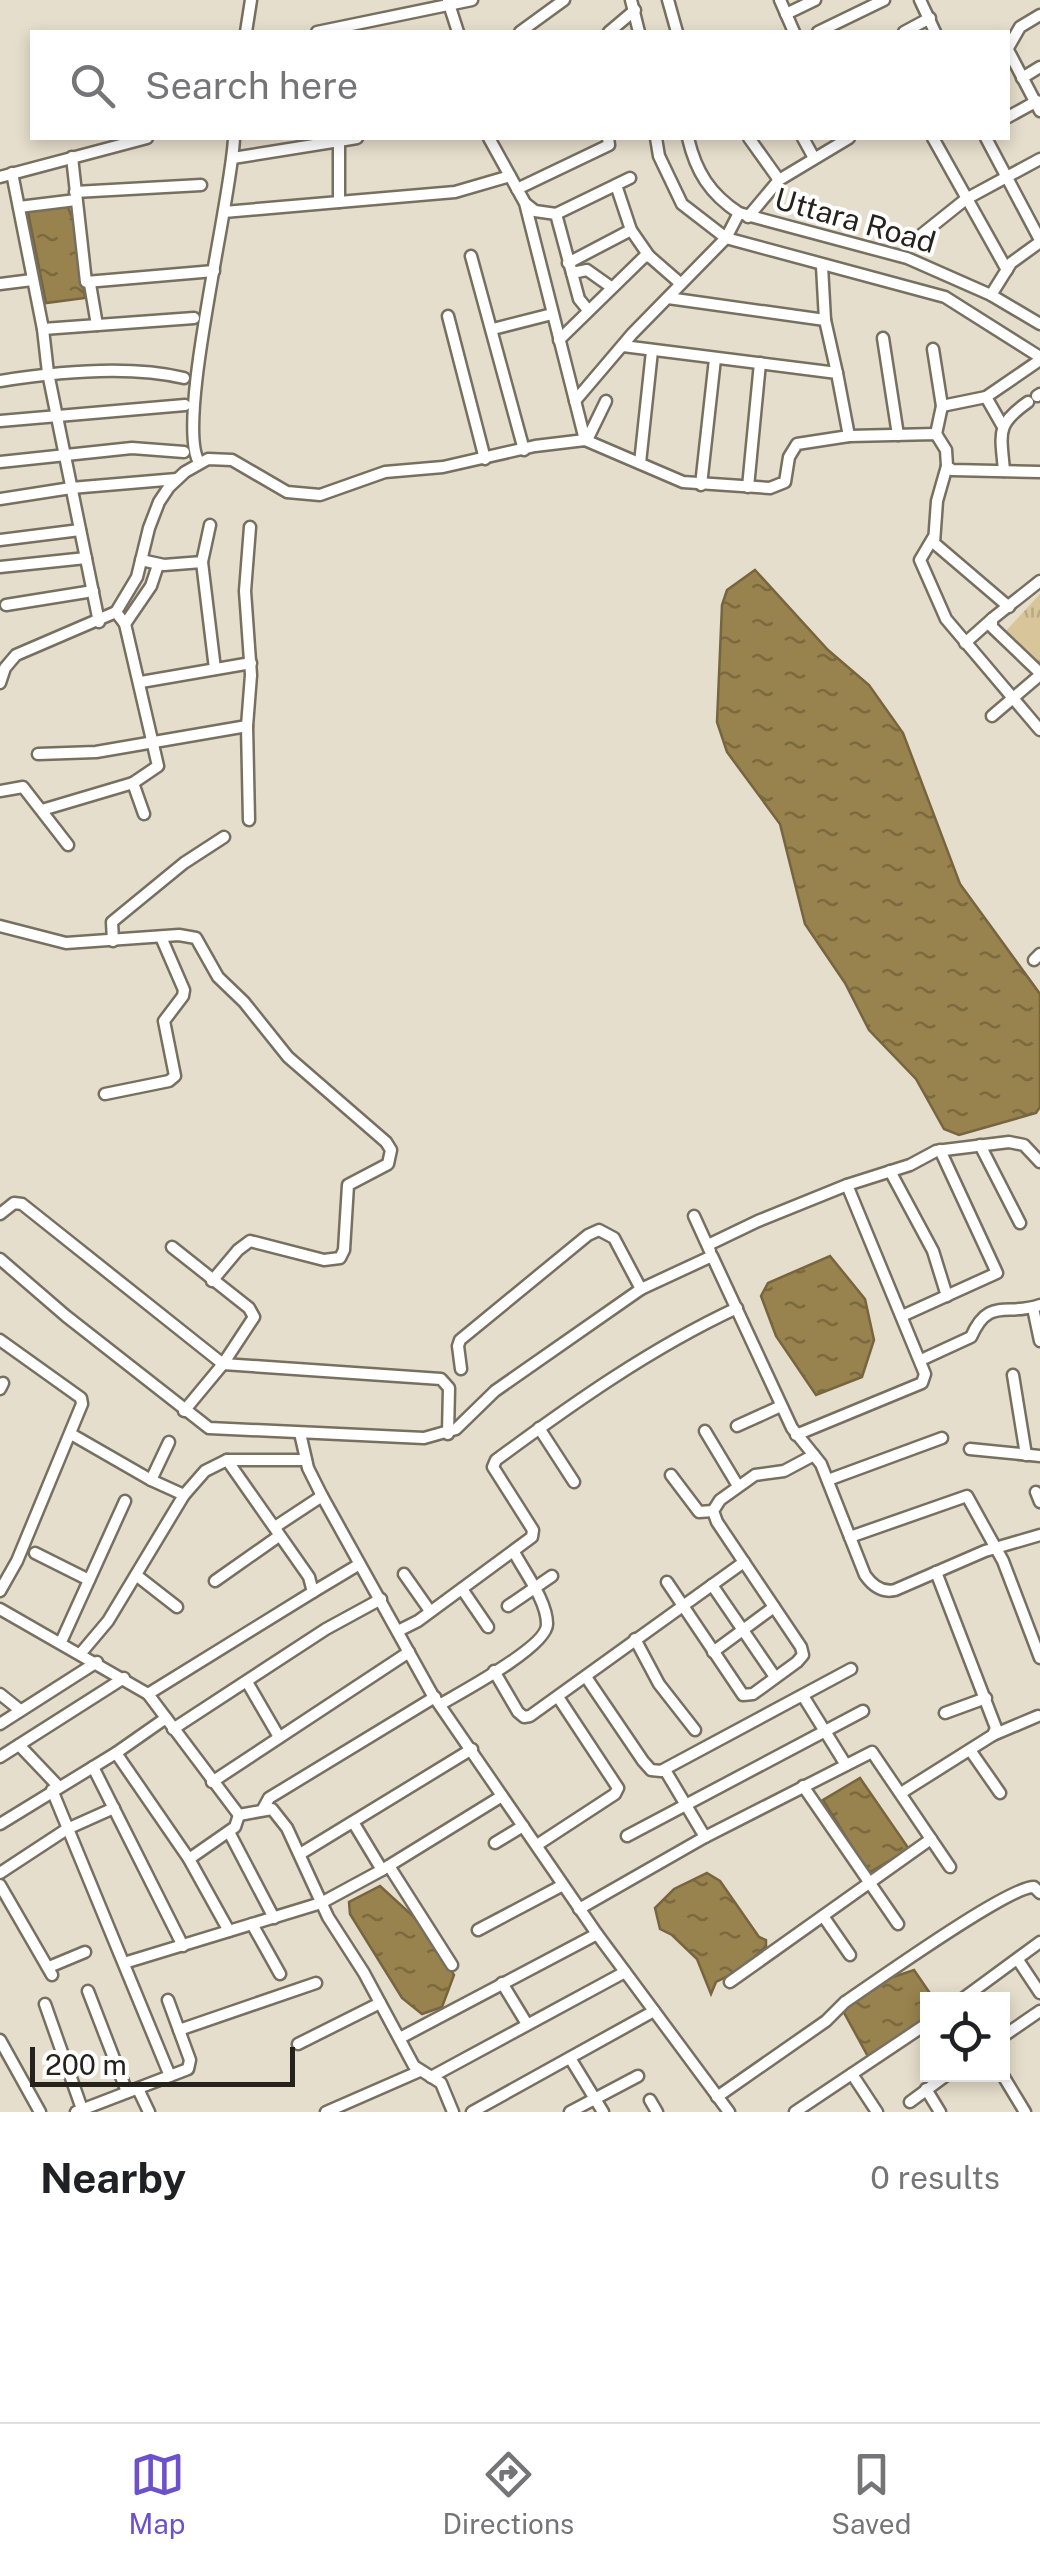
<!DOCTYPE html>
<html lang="en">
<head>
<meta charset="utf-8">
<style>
	body { margin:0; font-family:"Public Sans",sans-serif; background:#f2f2f2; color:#202124 }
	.controls { position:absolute; right:30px; bottom:30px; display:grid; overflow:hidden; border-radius:0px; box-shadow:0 5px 15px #0003 }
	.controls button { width:90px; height:90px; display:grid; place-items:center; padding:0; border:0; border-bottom:2px solid #e0e0e0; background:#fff; color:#202124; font:50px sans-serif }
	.scale { position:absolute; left:30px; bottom:25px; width:265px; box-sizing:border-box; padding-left:10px; border:5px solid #25221c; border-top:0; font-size:28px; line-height:35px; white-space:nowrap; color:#25221c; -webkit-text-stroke:8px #fff; paint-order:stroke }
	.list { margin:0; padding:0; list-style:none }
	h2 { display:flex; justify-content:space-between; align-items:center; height:130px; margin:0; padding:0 40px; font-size:42px }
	h2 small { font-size:32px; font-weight:400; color:#757577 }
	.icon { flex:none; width:55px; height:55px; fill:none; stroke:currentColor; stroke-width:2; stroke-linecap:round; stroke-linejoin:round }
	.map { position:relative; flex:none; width:1040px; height:2112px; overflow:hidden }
	.search { position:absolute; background:#fff; box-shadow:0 5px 15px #0003; left:30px; right:30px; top:30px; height:110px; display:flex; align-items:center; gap:25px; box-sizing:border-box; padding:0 35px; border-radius:0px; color:#757577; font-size:38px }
	.sheet { height:310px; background:#fff }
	nav { display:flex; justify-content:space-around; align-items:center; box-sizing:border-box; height:140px; border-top:2px solid #e0e0e0; background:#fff; font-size:28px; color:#757577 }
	nav a { display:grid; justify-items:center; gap:5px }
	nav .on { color:#6c51cb }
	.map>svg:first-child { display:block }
	.park { fill:url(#park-tufts) }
	.water { fill:url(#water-ripples); stroke:#76653e; stroke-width:2.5 }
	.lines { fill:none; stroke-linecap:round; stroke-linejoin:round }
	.street-casing { stroke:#777060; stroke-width:15 }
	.street { stroke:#fff; stroke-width:10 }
	.labels { text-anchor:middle; stroke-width:8; stroke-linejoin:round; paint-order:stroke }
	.street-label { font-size:30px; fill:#25221c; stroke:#fff }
</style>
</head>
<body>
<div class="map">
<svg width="1040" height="2112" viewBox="0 0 1040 2112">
	<defs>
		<pattern id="park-tufts" width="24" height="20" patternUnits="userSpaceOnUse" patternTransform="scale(2.5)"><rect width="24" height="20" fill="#d8c59a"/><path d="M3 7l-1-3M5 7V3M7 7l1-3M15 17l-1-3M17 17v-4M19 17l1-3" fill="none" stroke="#b9a984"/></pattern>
		<pattern id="water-ripples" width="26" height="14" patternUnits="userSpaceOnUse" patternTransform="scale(2.5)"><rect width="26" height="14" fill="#98824d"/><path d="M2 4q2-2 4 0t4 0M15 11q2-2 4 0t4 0" fill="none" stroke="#7c6a3f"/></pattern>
	</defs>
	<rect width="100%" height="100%" fill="#e6decc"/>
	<polygon class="park" points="1040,594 1040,667 1004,633"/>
	<g class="water">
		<polygon points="67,205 77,229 85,298 46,303 28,212"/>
		<polygon points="755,570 828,650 869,685 903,733 960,884 1040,994 1040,1107 1036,1113 959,1135 944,1129 916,1079 869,1030 845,983 805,924 780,824 727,752 717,722 722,605 727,590"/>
		<polygon points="830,1256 865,1299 874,1340 862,1377 816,1395 776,1336 761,1296 768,1283"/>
		<polygon points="860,1778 909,1849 872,1871 867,1871 823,1800"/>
		<polygon points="707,1873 720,1881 759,1937 766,1940 766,1946 742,1969 716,1982 711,1994 697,1959 672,1935 660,1929 655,1908 674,1889"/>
		<polygon points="380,1886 414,1917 454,1975 442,2007 422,2014 402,1998 350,1914 349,1902"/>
		<polygon points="914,1970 934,1999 928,2000 927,2023 871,2062 842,2009 872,1984"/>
	</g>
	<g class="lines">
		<g class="street-casing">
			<g id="street">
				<polyline points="631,0 639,32"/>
				<polyline points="668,0 677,32"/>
				<polyline points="780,0 794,32"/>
				<polyline points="920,0 935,32"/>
				<polyline points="448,1 458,32"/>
				<polyline points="786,14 815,0"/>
				<polyline points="246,32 251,0"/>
				<polyline points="317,32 472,0"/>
				<polyline points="520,32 564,0"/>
				<polyline points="609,32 635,10"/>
				<polyline points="818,32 884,0"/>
				<polyline points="904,32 930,18"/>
				<polyline points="1008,48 1020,27 1040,15"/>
				<polyline points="1008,50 1040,111"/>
				<polyline points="1022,78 1040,67"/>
				<polyline points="1008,117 1037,101"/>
				<polyline points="340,138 339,141 357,138"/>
				<polyline points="489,138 525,203 585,440"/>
				<polyline points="656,138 659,156 682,204 726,238 945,297 1040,357"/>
				<path d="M688 138C696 172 710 194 739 213L907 258 991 295 1040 324"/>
				<polyline points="749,138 779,180"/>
				<polyline points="803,138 814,158"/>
				<polyline points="933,138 1007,270"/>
				<polyline points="986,138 1040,240"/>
				<polyline points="72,157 86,282 214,271"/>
				<polyline points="12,173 43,329 48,373 99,622"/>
				<polyline points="0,177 147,138"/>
				<polyline points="616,185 631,230 649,256"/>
				<polyline points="517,189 609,145 608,138"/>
				<polyline points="75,192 201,185"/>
				<polyline points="339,202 455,192 510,176"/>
				<polyline points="526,204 535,211 556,214 572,273"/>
				<polyline points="19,207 76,200"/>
				<polyline points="224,212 339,202 339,141 233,158"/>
				<polyline points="556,214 630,178"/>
				<polyline points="748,217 779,180 849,138"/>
				<polyline points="921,235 966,199 1040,159"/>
				<polyline points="471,256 524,450"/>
				<polyline points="568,263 631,230"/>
				<polyline points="822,266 825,320 837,373"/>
				<polyline points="0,284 32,280"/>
				<polyline points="90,284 97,325"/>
				<polyline points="991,295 1011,263 1040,242"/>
				<polyline points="668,298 825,320"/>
				<polyline points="588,310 579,299 572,273 587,270 611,287"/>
				<polyline points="448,316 485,459"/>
				<polyline points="43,329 194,318"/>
				<polyline points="493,329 552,314"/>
				<polyline points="883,338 898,435"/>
				<polyline points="559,340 644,257 649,256 680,283"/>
				<polyline points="623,346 837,373 849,436"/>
				<polyline points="933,349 942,406 936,434"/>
				<path d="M0 381C56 372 129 365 184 378"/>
				<polyline points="1037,396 1040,394"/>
				<polyline points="986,397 1002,425"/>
				<polyline points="575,401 632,334 726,238 739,213"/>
				<polyline points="942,406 986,397 1040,360"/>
				<polyline points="0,421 185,405"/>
				<polyline points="587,440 606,401"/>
				<polyline points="0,462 132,448 184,452"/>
				<path d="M199 462C175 424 232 198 234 138"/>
				<polyline points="640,463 652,351"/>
				<polyline points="947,466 937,501 934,543 1009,607"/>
				<path d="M1004 471C1001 433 995 425 1028 402"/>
				<polyline points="701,485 715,359"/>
				<polyline points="748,487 760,363"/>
				<polyline points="0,499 71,488 177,479"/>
				<polyline points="933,538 920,560 946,619 1040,730"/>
				<polyline points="0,540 80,530"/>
				<polyline points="141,560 164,565 202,562 210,525"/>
				<polyline points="202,562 215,669"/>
				<polyline points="0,567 86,558"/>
				<polyline points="1040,581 992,619 992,627 1040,673"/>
				<polyline points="6,605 93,591"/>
				<polyline points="116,612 125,624 158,766 133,783 144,814"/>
				<polyline points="125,624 151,586 158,565"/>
				<polyline points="965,643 992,619"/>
				<polyline points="141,682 251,663"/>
				<polyline points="0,683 5,668 16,655 116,612 137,577 149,528 159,502 169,487 185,472 208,459 232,460 287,492 320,495 385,472 443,467 535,446 585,440 683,482 770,488 785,482 789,457 797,444 849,436 936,434 946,450 947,466 952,470 1040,472"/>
				<polyline points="992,716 1040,675"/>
				<polyline points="38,754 96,752 247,726"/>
				<polyline points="0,791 23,787 68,845"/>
				<polyline points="42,810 133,783"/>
				<polyline points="249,820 247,726 251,675 245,591 250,527"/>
				<polyline points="0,926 66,943 179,935 196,938 218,977 244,1002 288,1057 386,1142 391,1150 388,1164 348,1185 344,1250 340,1258 324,1260 250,1241 238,1250 212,1281"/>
				<polyline points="113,941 112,922 184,863 224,837"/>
				<polyline points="1034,960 1040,954"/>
				<polyline points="105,1094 169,1081 175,1076 164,1021 183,996 184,990 161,937"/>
				<polyline points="980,1145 1020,1223"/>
				<polyline points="890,1171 933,1251 947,1296"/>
				<polyline points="0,1214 14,1203 22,1204 223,1364 441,1379 449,1388 448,1434"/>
				<polyline points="694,1216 710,1251"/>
				<polyline points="708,1245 758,1221 847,1185 910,1165 936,1151 1009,1142 1024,1145 1040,1162"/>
				<polyline points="172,1247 249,1308 254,1317 223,1364 184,1411"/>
				<path d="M0 1259 66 1316 209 1428 424 1438 456 1429 495 1391 641 1289 712 1256 792 1428 821 1464 865 1575C872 1585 882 1593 895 1590L985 1551 1040 1535"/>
				<polyline points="1033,1308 1040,1341"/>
				<polyline points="902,1316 997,1273 940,1150"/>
				<polyline points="0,1340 81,1398 82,1404 17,1561 0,1591"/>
				<path d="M921 1360 971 1337C989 1296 1006 1317 1040 1305"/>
				<polyline points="461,1369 458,1346 460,1340 588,1235 599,1230 614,1238 641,1289"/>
				<polyline points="1013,1375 1026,1455"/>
				<polyline points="0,1389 3,1383"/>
				<polyline points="737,1426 781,1406"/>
				<polyline points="539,1428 574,1482"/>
				<polyline points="705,1431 738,1486"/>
				<polyline points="300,1433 308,1468 322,1496 432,1694 597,1934 729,2112"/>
				<polyline points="71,1434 151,1480 184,1495 205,1471 227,1460 306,1460"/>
				<polyline points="796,1435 922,1383 925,1374 847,1185"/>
				<polyline points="970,1449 1040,1456"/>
				<polyline points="671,1475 699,1512 713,1511"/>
				<polyline points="151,1480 169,1442"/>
				<polyline points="828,1480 942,1438"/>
				<polyline points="1036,1492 1040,1502"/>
				<polyline points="278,1525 322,1496"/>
				<polyline points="850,1537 967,1496 1003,1561 1040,1658"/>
				<polyline points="35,1553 89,1580"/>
				<polyline points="404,1574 430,1611"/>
				<polyline points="136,1575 177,1607"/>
				<polyline points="215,1581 279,1536"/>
				<polyline points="667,1582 743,1695 753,1694 797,1662 803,1655 801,1647 717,1522 713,1511 720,1500 755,1475 784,1471 814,1455"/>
				<polyline points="712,1585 775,1677"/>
				<polyline points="462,1589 488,1627"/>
				<polyline points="313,1592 358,1565"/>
				<polyline points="508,1606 552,1576"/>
				<polyline points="0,1609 148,1694 239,1815 272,1809 287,1828 328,1917 364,1973 414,2066 441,2083 453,2112"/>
				<path d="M398 1631 418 1621 532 1537 533 1530 493 1467 496 1460C572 1404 651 1348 737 1308"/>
				<polyline points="635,1639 659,1684 695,1730"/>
				<polyline points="61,1642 125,1501"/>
				<polyline points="713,1652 774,1607"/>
				<polyline points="81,1653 108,1621 184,1495"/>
				<polyline points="494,1671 518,1712 524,1717 530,1716 744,1562"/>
				<polyline points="586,1677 643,1761 651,1770 661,1771 851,1669"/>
				<polyline points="247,1682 279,1737"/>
				<polyline points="0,1694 20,1710"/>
				<polyline points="148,1694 313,1592 309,1577 227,1460"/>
				<polyline points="803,1696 846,1765"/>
				<path d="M441 1704C460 1693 548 1646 547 1624 547 1601 525 1573 514 1552"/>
				<polyline points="945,1713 986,1698"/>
				<polyline points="0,1724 97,1662"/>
				<polyline points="173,1729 326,1629 381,1599"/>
				<polyline points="993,1735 1038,1716"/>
				<polyline points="19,1745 59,1787"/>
				<polyline points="970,1750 1000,1793"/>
				<polyline points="116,1753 189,1859 229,1931"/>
				<polyline points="0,1757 124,1678"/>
				<polyline points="93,1767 183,1946"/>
				<polyline points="665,1770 705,1837"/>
				<polyline points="212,1782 409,1652"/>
				<polyline points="803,1786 898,1924"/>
				<polyline points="52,1790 170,2076"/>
				<polyline points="901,1793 993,1735 996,1728 936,1572"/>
				<polyline points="263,1809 269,1798 435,1697"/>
				<polyline points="353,1822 382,1870"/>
				<polyline points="0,1824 116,1753 166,1718"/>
				<polyline points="229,1832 274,1918"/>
				<polyline points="627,1836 863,1711"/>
				<polyline points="495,1843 523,1826"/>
				<polyline points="537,1845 615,1794 618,1788 558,1697"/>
				<polyline points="300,1854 472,1749"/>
				<polyline points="189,1859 235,1827 239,1815"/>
				<polyline points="389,1866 452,1965"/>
				<polyline points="0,1873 67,1829 114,1808"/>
				<polyline points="0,1885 52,1975"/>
				<polyline points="579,1909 705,1837 872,1752 950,1867"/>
				<polyline points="823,1916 850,1955"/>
				<polyline points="252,1924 280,1974"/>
				<polyline points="478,1930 563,1885"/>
				<polyline points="1018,1960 1040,1993"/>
				<polyline points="124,1963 321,1903 382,1870 502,1796"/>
				<polyline points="49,1967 85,1952"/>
				<polyline points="730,1982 931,1839"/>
				<polyline points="502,1983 527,2024"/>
				<polyline points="88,1991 127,2092"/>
				<polyline points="961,2000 1040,1942"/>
				<polyline points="45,2004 82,2109"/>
				<polyline points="179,2030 316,1983"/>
				<polyline points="1002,2037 1040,2011"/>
				<polyline points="400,2038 597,1934"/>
				<polyline points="0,2040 40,2112"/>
				<polyline points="298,2044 380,2003"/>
				<polyline points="570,2058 603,2112"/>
				<polyline points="852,2074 877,2112"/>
				<polyline points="1002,2074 1025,2112"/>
				<polyline points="431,2077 625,1972"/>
				<polyline points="138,2089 149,2112"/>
				<polyline points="926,2089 940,2112"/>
				<path d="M717 2097 826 2021 845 2002C875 1982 1009 1886 1034 1887L1040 1893"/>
				<polyline points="650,2100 657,2112"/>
				<polyline points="910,2102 948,2074"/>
				<polyline points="76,2112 188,2069 190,2060 168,2000"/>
				<polyline points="326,2112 420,2071"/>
				<polyline points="472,2112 654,2011"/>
				<polyline points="570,2112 638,2076"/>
				<polyline points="795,2112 928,2023"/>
			</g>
		</g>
		<use href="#street" class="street"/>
	</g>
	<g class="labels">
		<g class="street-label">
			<text transform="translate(855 221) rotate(16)" y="10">Uttara Road</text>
		</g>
	</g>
</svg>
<div class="controls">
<button><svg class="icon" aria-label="locate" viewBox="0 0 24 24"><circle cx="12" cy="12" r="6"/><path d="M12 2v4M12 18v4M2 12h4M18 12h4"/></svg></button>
</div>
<div class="scale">200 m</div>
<div class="search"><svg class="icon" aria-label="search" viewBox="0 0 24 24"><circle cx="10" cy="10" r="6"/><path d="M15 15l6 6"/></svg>Search here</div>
</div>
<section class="sheet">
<h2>Nearby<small>0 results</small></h2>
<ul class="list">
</ul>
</section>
<nav>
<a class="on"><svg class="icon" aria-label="map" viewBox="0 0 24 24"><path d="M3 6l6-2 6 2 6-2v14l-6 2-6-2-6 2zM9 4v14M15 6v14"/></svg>Map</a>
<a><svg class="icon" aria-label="directions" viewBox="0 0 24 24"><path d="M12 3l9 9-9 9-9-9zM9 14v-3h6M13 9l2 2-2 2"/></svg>Directions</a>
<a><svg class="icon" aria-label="saved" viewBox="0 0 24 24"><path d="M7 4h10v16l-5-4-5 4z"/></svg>Saved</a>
</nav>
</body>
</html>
